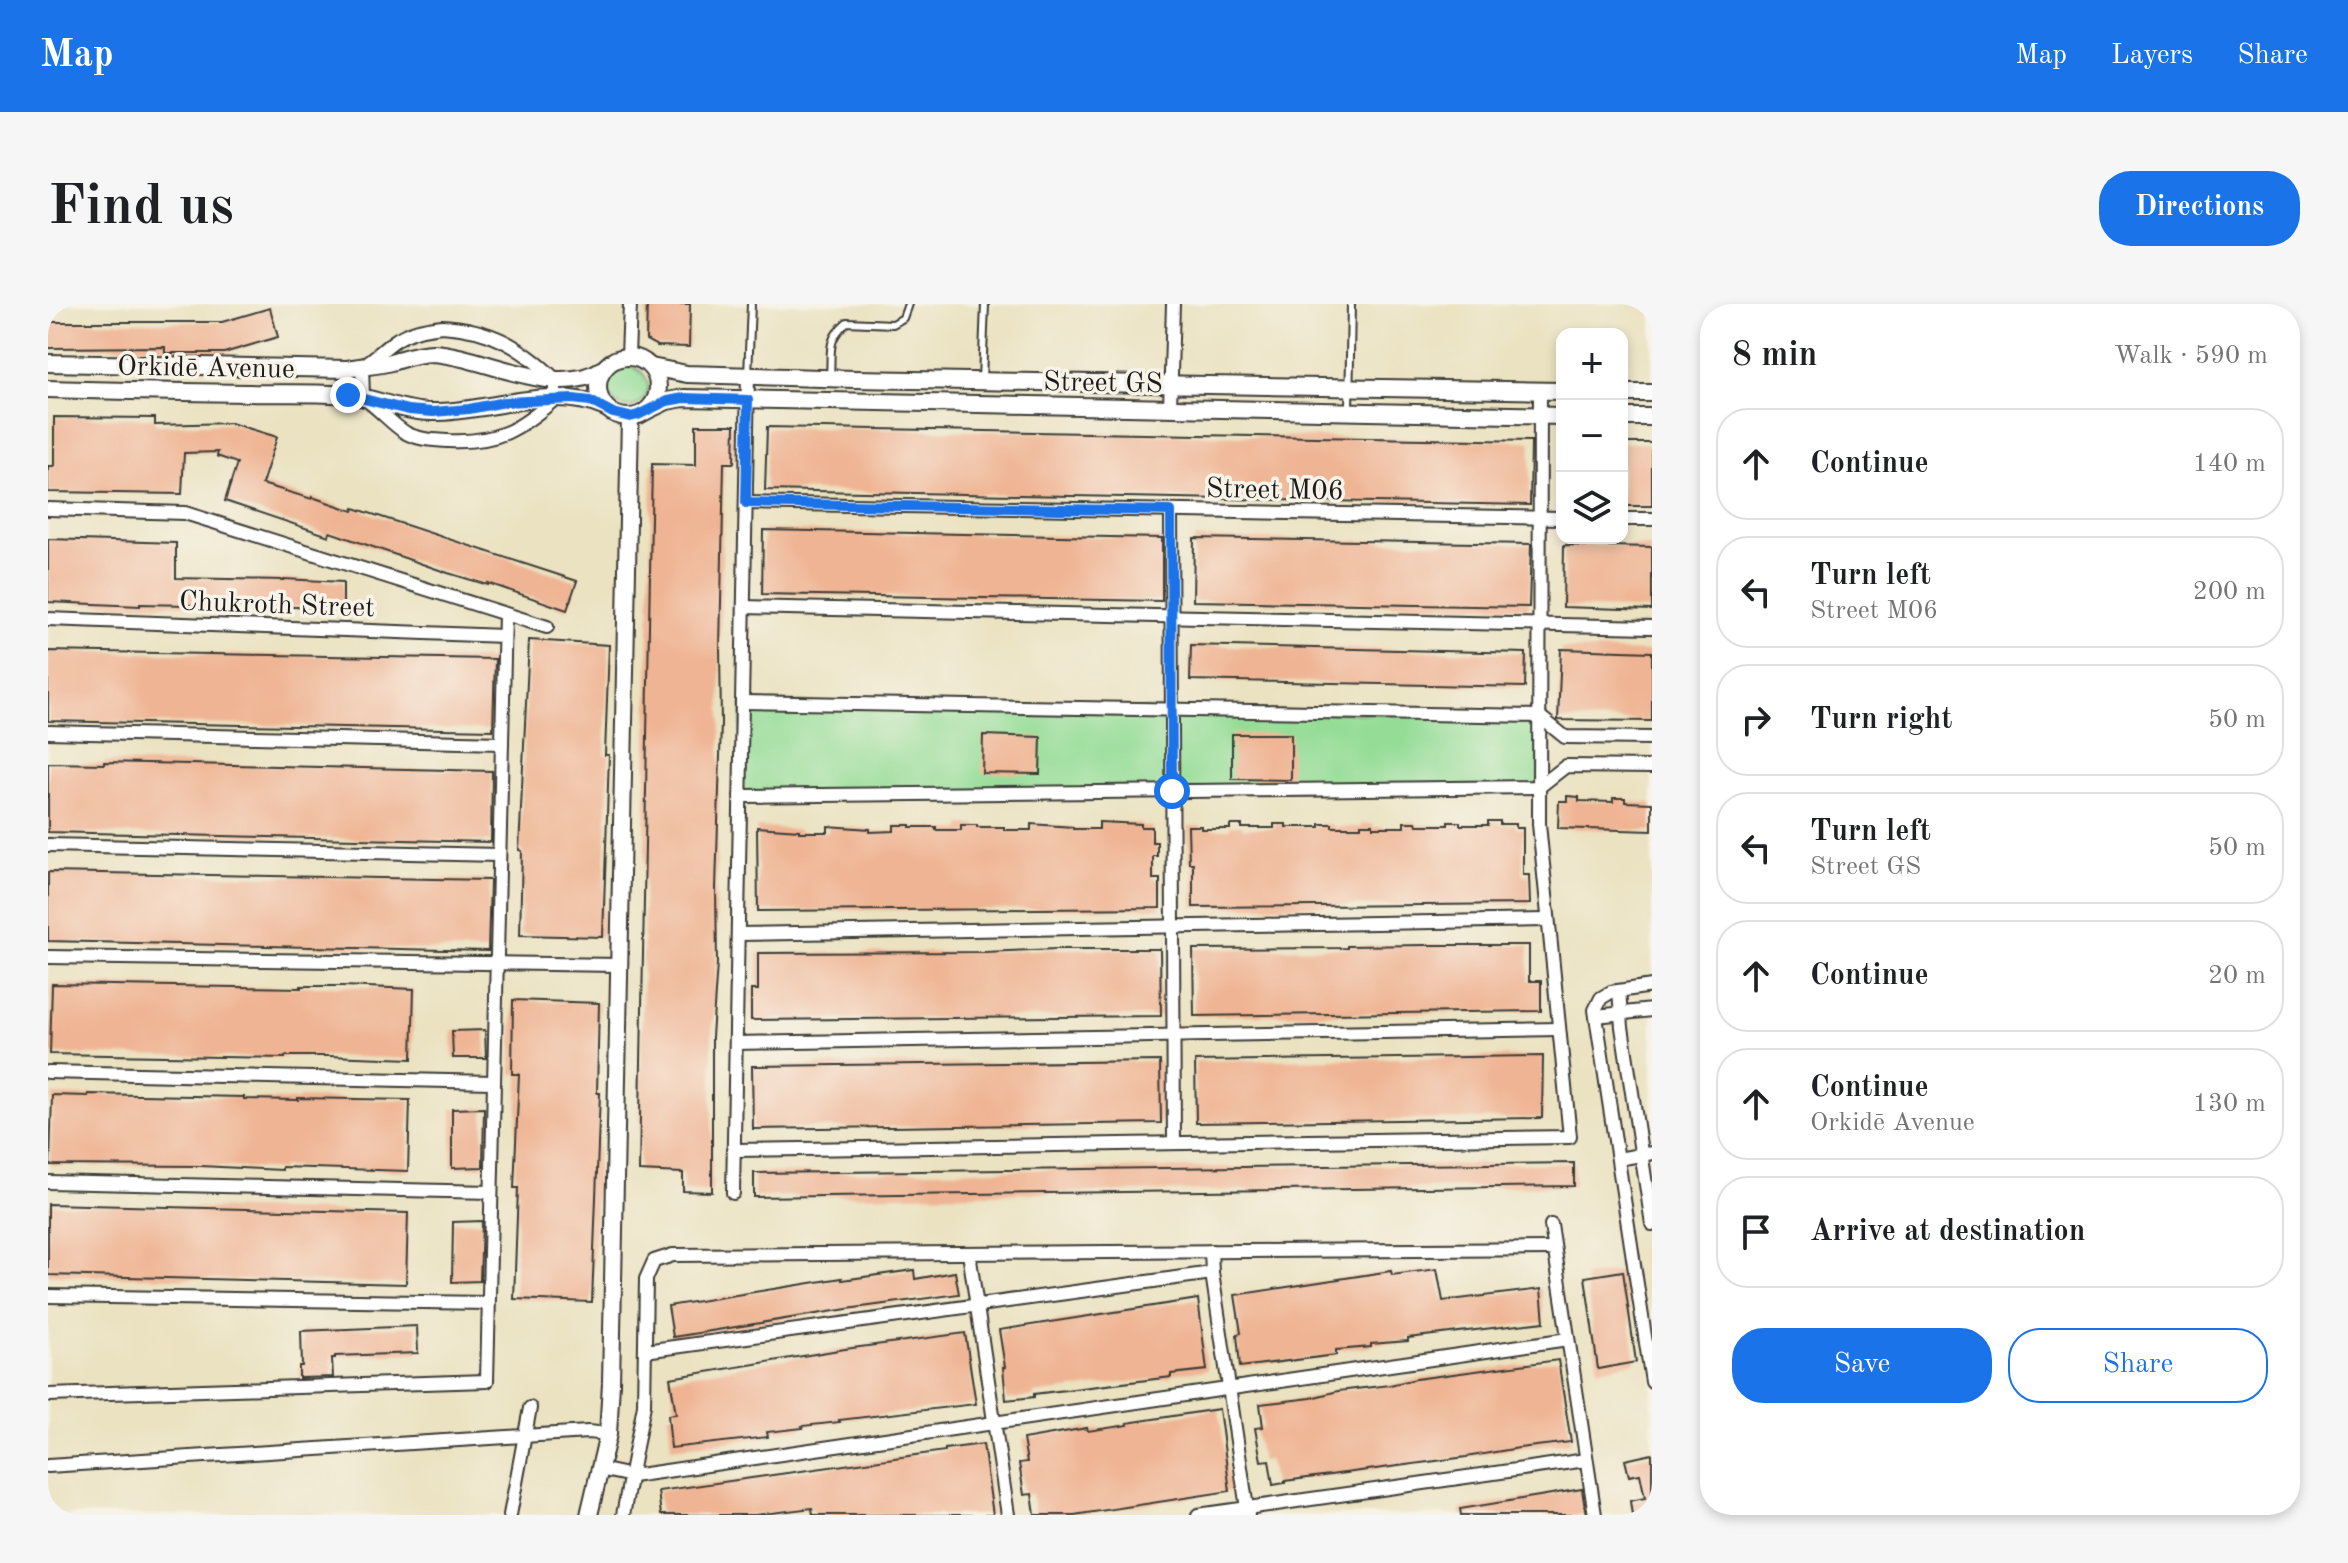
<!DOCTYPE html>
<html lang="en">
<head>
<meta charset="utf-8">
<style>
	body { margin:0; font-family:"Old Standard TT",serif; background:#f6f6f6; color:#202124 }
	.controls { position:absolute; right:24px; top:24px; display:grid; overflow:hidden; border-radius:16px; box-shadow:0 4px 12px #0003 }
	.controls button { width:72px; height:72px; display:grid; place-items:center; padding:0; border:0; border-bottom:2px solid #e0e0e0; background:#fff; color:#202124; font:40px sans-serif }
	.stop { position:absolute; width:24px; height:24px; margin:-18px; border:6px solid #1a73e8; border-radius:50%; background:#fff }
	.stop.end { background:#1a73e8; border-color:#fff; box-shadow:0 2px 8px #0008 }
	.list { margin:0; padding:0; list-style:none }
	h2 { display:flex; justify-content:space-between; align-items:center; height:104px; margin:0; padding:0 32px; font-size:34px }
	h2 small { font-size:26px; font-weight:400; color:#757577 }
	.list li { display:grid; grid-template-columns:52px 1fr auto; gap:24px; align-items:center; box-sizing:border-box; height:112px; margin:0 16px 16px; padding:0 16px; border:2px solid #e0e0e0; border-radius:32px }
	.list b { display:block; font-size:30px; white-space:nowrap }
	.list p { margin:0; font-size:26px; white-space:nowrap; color:#757577 }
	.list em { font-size:26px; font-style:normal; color:#757577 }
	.actions { display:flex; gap:16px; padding:24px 32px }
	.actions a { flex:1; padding:18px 0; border:2px solid #1a73e8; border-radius:32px; text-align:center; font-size:28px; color:#1a73e8 }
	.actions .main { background:#1a73e8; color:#fff }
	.icon { flex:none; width:44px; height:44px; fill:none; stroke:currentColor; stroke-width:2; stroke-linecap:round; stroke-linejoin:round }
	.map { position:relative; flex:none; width:1604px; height:1211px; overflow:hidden; border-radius:32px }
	header { display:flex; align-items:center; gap:48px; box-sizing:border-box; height:112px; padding:0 40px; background:#1a73e8; color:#fff }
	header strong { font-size:38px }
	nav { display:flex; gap:44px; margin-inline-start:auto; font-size:28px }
	.intro { display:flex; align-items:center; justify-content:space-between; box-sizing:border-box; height:192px; padding:0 48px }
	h1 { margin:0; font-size:56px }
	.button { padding:20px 36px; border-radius:32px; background:#1a73e8; color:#fff; font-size:28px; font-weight:700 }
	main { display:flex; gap:48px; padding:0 48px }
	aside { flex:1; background:#fff; border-radius:32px; box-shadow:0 4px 12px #0003 }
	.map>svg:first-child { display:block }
	.green { fill:#95dd97; stroke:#587c5a; stroke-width:2 }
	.building { fill:#efb493 }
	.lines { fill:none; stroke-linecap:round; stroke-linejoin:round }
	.service-casing { stroke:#3b3a35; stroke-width:10 }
	.minor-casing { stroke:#3b3a35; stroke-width:16 }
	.tertiary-casing { stroke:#3b3a35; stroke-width:20 }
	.service { stroke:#fff; stroke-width:6 }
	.minor { stroke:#fff; stroke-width:12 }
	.tertiary { stroke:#fff; stroke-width:16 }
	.route { stroke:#1a73e8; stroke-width:10 }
	.labels { text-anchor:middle; stroke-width:7; stroke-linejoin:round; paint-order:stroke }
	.street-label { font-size:28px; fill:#1c1c1c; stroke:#f7f3e8 }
</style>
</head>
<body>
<header>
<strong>Map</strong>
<nav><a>Map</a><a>Layers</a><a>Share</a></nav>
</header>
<div class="intro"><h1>Find us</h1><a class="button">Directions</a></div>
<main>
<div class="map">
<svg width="1604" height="1211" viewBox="0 0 1604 1211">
	<rect width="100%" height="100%" fill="#f7f3e8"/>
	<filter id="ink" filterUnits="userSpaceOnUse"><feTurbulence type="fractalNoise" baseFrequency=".0125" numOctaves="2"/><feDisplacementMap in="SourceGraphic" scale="16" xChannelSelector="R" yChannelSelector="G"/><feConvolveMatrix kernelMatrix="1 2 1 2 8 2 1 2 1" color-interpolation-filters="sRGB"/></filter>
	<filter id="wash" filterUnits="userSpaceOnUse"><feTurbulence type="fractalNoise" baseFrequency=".006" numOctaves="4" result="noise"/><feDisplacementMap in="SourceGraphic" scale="32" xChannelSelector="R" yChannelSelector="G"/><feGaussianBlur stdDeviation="1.8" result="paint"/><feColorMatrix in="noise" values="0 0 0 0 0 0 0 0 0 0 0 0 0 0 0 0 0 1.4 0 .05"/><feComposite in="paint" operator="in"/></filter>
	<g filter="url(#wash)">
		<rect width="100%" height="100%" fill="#ebe2c1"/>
		<g class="green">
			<circle cx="580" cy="83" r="20"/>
			<polygon points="694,398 1491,412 1491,483 692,492"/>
		</g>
		<g id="blocks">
			<g class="building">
				<polygon points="599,0 642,0 641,43 609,42 598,36"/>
				<polygon points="222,4 230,33 176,49 117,49 117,43 0,44 0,18 174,18"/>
				<polygon points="6,113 107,114 107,121 183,119 229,133 214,180 264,195 264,193 305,207 306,204 529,277 519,306 440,279 440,281 400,269 282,228 281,232 177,197 189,159 169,152 170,148 136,149 134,190 0,188 0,162 6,162"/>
				<polygon points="648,121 687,121 686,159 676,159 672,344 673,419 668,584 669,659 664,733 664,888 635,887 635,869 591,867 604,160 648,161"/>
				<polygon points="719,123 1483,137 1482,201 717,186"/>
				<rect x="1574" y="139" width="30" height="63"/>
				<polygon points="715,226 1114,234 1114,297 714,290"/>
				<polygon points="1146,234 1483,240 1481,303 1145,297"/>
				<polygon points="0,235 128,239 128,274 236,276 236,275 295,278 295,304 92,300 92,302 0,298"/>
				<polygon points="1516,241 1604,243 1604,306 1515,303"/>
				<polygon points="481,336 561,341 557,451 561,451 555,633 472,631 474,547 471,546"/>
				<polygon points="1143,341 1478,349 1477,383 1142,376"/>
				<polygon points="1513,345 1604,348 1604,417 1510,416"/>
				<polygon points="0,347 447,355 445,426 0,417"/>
				<polygon points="1184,430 1243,430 1243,476 1184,475"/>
				<polygon points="935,431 993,433 992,470 934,469"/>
				<polygon points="56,458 444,467 443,538 0,528 0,459 56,460"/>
				<polygon points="1519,492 1531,493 1531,497 1565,498 1565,494 1577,494 1577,498 1604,499 1604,527 1510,524 1511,497 1519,497"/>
				<polygon points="1440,517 1452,517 1452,520 1468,520 1468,524 1475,524 1475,571 1481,571 1482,600 1145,603 1145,559 1141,559 1140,522 1153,522 1153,525 1182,525 1182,521 1194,521 1194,524 1226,524 1226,520 1238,520 1238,523 1272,523 1272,520 1284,520 1284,523 1313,523 1313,520 1325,520 1325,523 1356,523 1356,518 1368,518 1369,521 1400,521 1400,518 1412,518 1412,521 1440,521"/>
				<polygon points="1051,518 1093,520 1093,523 1104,523 1104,538 1109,538 1109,552 1105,552 1105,575 1112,575 1112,604 710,607 709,523 751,526 751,528 780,528 780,522 822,525 822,528 846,527 846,521 862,521 862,523 888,523 888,526 913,526 913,521 929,521 929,523 956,523 956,526 983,526 983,520 1025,523 1025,525 1051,525"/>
				<polygon points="0,568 442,576 440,647 0,637"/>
				<polygon points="1378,641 1481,641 1481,677 1493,677 1493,707 1146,712 1145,645 1299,644 1299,642"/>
				<polygon points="1009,645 1112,645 1113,712 703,716 703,686 710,686 710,649 936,648"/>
				<polygon points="4,680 253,684 253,682 295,682 366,685 364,755 280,752 237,752 237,754 2,750"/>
				<polygon points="465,696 551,699 549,789 552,789 544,998 466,995 470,884 466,884 471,770 464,770"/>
				<polygon points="437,726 438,754 405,754 404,727"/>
				<polygon points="1495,752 1494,814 1148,819 1147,757"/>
				<polygon points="1112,757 1113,819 705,825 704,762"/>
				<polygon points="40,790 196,793 196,795 250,796 250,794 362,796 360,867 234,863 234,866 153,862 2,861 4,791 40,792"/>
				<polygon points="436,804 435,863 404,864 404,805"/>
				<polygon points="1526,859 1526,882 706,893 706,869"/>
				<polygon points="0,900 360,909 358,980 0,971"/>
				<polygon points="434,917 432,977 404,978 405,918"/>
				<polygon points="1389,965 1395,997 1493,985 1496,1018 1360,1034 1360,1037 1323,1040 1323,1043 1288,1046 1288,1051 1192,1063 1189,1030 1193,1029 1187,991 1343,967 1344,971"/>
				<polygon points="866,966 867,975 907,968 911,990 799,1005 625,1033 620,1002 794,974 794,976"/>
				<polygon points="1575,967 1588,1058 1550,1065 1537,973"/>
				<polygon points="1150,995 1159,1066 1123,1070 1123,1073 986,1090 986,1093 958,1096 955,1063 957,1063 951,1026"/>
				<polygon points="369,1022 370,1049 287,1052 287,1054 284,1054 285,1073 251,1074 251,1062 254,1062 253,1027"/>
				<polygon points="917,1029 928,1100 791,1116 792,1118 754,1122 755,1124 719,1128 720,1133 623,1144 620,1111 628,1110 622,1074 797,1045"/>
				<polygon points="1510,1056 1523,1138 1471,1144 1418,1153 1237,1177 1237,1179 1225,1181 1221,1156 1213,1157 1207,1124 1215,1123 1212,1100 1263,1094 1290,1087 1342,1081 1368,1075"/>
				<polygon points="1171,1105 1182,1187 1026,1211 987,1211 984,1190 976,1191 971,1159 979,1158 975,1135 1039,1124 1040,1127 1080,1121 1079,1119"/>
				<polygon points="935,1140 945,1211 765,1211 764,1204 707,1211 613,1211 610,1187 897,1147 897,1145"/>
				<polygon points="1604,1150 1604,1211 1584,1211 1582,1197 1597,1194 1592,1170 1581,1172 1577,1156"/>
				<polygon points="1534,1185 1538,1211 1413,1211 1412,1205"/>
			</g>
		</g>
	</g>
	<g filter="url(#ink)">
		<use href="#blocks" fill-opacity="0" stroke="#3b3a35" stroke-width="2"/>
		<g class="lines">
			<g class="service-casing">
				<g id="service">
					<polyline points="700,71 703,0"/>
					<path d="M782 71C784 46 778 36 799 18L845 20 855 14 860 0"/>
					<polyline points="934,76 937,0"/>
					<polyline points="1301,104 1303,0"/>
				</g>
			</g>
			<g class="minor-casing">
				<g id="minor">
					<path d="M394 22C443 25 472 42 507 75V95C471 126 450 139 401 137 386 136 371 136 358 129 342 119 331 104 315 94L314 62C326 55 334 46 345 38 360 27 376 24 394 22Z"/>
					<polyline points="580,52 582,0"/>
					<polyline points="1122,104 1125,0"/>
					<polyline points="698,199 1514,214"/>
					<polyline points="0,205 137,209 499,323"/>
					<polyline points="1123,207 1126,839"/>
					<polyline points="1574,215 1604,215"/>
					<polyline points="696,303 1604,323"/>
					<polyline points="0,315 456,332"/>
					<polyline points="694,398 1491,412 1517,433 1604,434"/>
					<polyline points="0,428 454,439"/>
					<polyline points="692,492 1491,483 1518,462 1604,463"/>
					<polyline points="0,541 451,551"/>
					<polyline points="690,630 1500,616"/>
					<polyline points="0,653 571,661"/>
					<polyline points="1604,682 1563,688 1553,694 1547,706 1604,1078"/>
					<polyline points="1571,687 1574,723 1604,920"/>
					<polyline points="1548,712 1604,706"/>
					<polyline points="688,739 1511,725"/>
					<polyline points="0,768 445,778"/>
					<polyline points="685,846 1522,833 1491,520 1492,86"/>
					<polyline points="1570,855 1604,849"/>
					<polyline points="0,878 443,888"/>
					<polyline points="685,889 700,71"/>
					<polyline points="1503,921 1547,1211"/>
					<polyline points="921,949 960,1211"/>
					<polyline points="1164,969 1200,1211"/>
					<polyline points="0,992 440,999"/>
					<polyline points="597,1047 1164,969 1163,947"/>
					<polyline points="0,1091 439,1077 457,310"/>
					<polyline points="0,1162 540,1128 560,1130"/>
					<polyline points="551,1165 584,1172 1520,1035"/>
					<polyline points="462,1211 482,1104"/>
					<polyline points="575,1211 596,1101 598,975 606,957 625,951 1506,945"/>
					<polyline points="1150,1211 1538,1156"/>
				</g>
			</g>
			<g class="tertiary-casing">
				<g id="tertiary">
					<circle cx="580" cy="83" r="30"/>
					<path d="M0 59 299 65C314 62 329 62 343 58 357 54 370 49 385 49 437 52 507 96 555 65"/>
					<polyline points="603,63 639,70 807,75 1514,87"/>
					<path d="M0 85C67 87 135 88 202 89 234 90 267 88 300 91 328 94 355 108 383 108 441 109 502 79 558 104"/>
					<polyline points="1574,89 1604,89"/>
					<polyline points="598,107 619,97 636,94 1514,112"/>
					<polyline points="1574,113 1604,113"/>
					<polyline points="541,1211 560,1130 563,1079 582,113"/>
				</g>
			</g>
			<use href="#service" class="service"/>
			<use href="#minor" class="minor"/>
			<use href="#tertiary" class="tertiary"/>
		</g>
	</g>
	<g class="lines" filter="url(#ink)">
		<polyline class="route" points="300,91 360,106 385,108 421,105 457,98 525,95 542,97 565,109 582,113 590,111 619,97 636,94 700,96 698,199 1123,207 1124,487"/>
	</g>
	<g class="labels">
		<g class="street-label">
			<text transform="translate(158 62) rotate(1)" y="10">Orkidē Avenue</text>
			<text transform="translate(1055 77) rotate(1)" y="10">Street GS</text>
			<text transform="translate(1227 184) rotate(1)" y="10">Street M06</text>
			<text transform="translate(229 299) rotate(2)" y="10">Chukroth Street</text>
		</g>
	</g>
</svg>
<div class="controls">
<button>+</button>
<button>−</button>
<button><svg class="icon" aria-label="layers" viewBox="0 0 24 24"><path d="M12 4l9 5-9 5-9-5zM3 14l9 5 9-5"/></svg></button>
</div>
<div class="stop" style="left:1124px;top:487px"></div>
<div class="stop end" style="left:300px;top:91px"></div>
</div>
<aside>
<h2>8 min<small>Walk · 590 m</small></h2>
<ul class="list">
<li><svg class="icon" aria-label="ahead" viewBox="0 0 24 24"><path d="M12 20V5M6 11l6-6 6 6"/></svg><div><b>Continue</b></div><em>140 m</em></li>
<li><svg class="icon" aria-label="left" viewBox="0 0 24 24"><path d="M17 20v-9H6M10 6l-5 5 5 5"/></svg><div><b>Turn left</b><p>Street M06</p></div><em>200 m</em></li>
<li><svg class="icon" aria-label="right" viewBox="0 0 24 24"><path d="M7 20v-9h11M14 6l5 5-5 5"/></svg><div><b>Turn right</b></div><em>50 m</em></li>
<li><svg class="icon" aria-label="left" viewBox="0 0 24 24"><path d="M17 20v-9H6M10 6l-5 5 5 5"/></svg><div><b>Turn left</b><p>Street GS</p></div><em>50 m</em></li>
<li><svg class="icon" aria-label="ahead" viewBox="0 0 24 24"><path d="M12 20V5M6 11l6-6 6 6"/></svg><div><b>Continue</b></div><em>20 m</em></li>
<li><svg class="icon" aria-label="ahead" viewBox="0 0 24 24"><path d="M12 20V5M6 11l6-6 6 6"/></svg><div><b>Continue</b><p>Orkidē Avenue</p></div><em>130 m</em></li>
<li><svg class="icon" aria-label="arrive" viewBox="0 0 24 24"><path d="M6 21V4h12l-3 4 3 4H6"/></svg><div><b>Arrive at destination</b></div></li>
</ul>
<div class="actions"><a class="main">Save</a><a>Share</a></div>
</aside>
</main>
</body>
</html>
